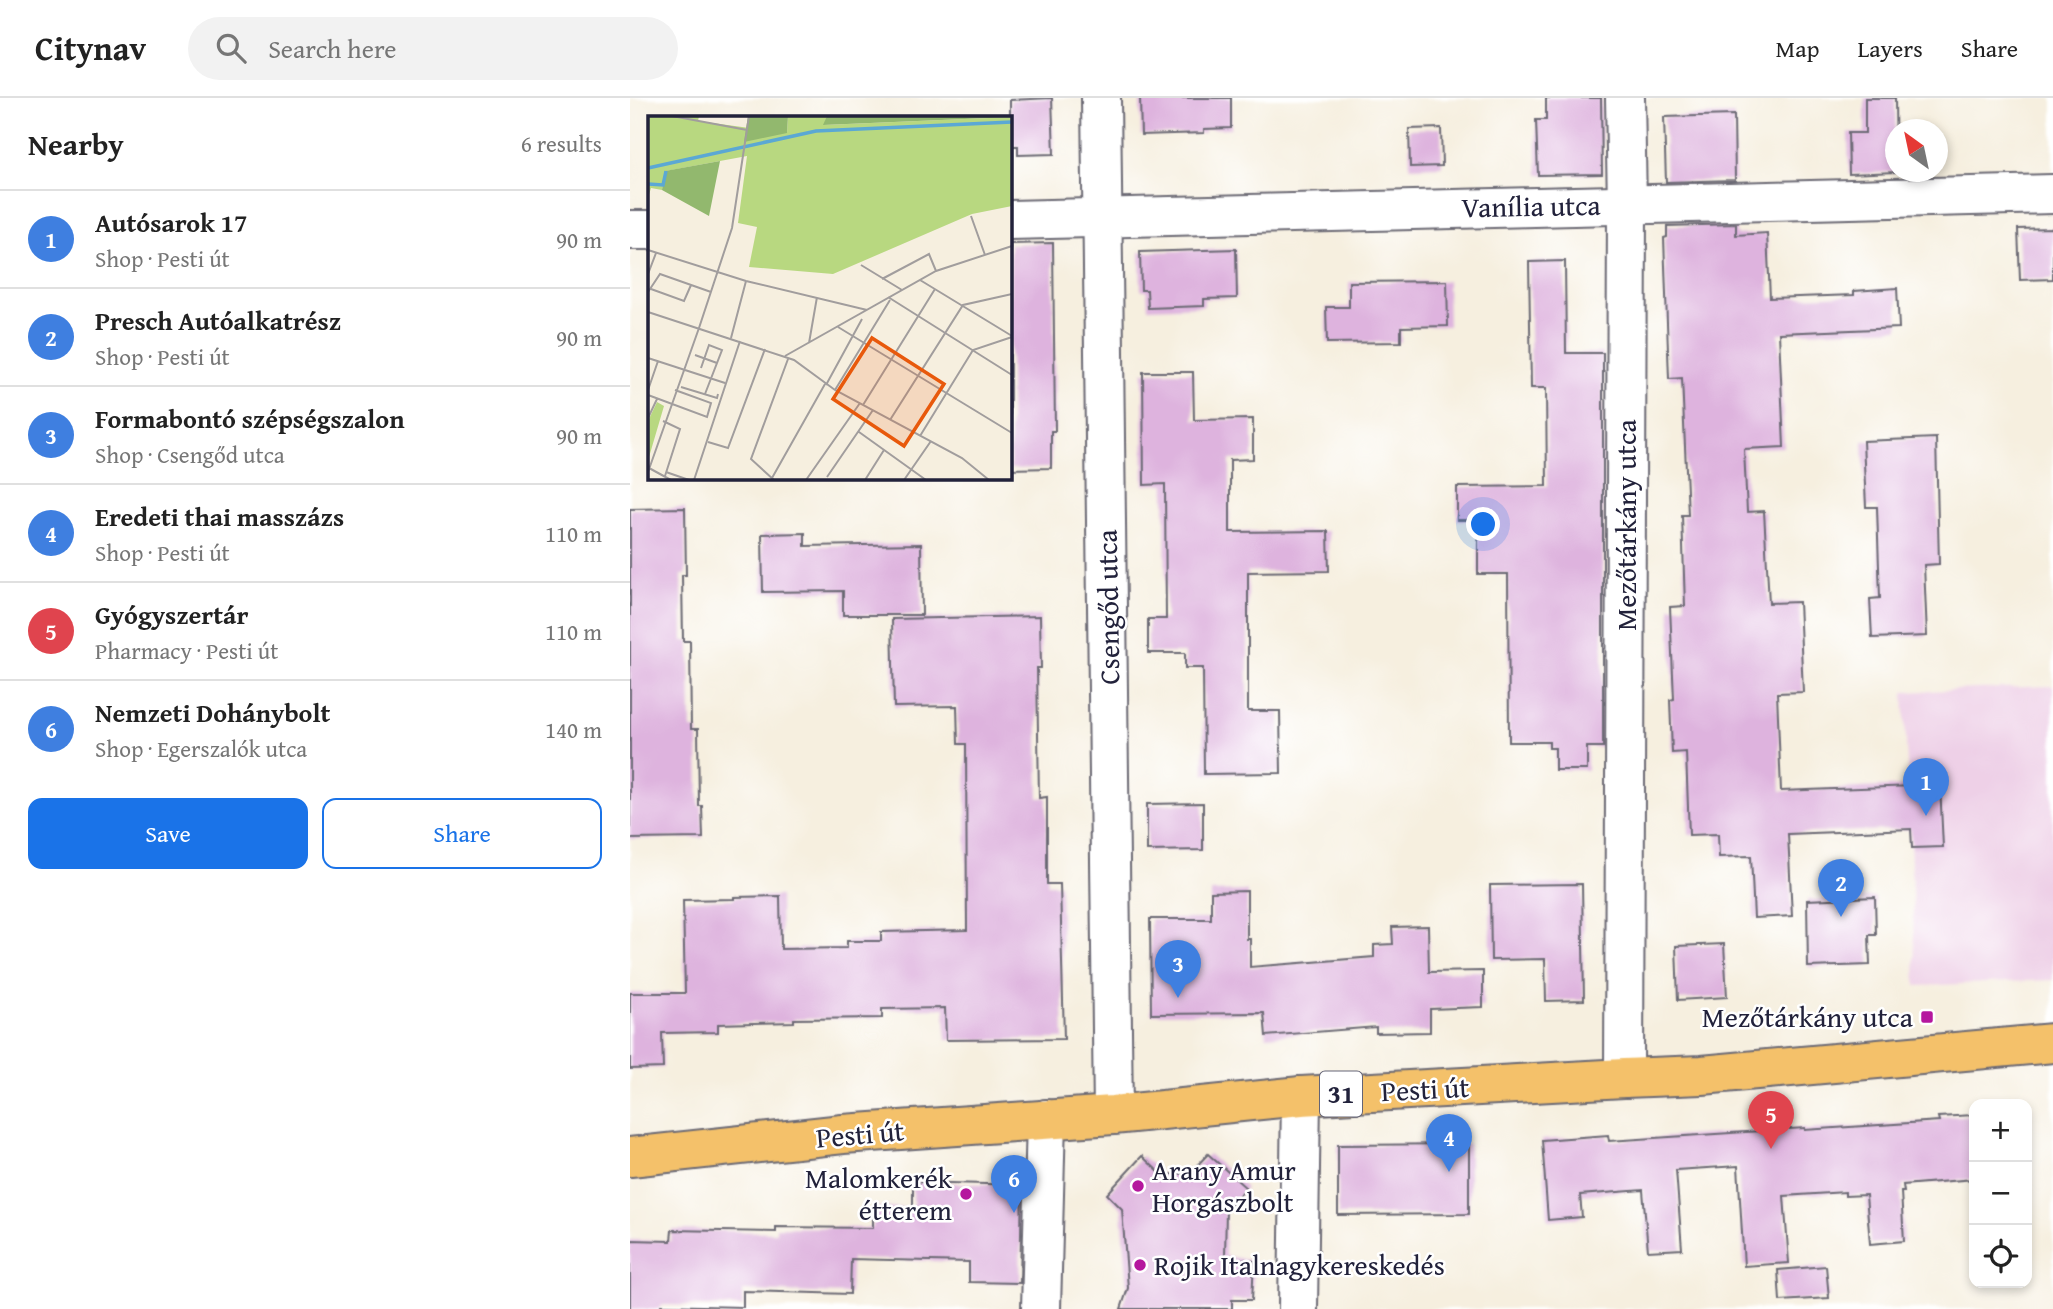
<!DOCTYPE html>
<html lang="en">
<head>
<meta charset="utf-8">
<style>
	body { margin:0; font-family:"Gentium Book Plus",serif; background:#f2f2f2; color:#222 }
	.controls { position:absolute; right:21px; bottom:21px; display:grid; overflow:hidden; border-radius:14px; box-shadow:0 4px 10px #0003 }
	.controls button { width:63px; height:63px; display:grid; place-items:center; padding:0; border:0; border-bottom:2px solid #e0e0e0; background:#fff; color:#222; font:35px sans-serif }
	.compass { position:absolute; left:1255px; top:21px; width:63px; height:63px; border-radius:50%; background:#fff; box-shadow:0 4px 10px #0003; rotate:327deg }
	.you { position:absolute; left:854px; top:427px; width:24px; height:24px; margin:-18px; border:5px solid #fff; border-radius:50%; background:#1a73e8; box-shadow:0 0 0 10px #1a73e833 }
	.badge { display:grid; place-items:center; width:46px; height:46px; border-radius:50%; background:#1a73e8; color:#fff; font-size:23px; font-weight:700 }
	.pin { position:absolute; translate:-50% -58px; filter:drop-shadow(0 2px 4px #0008) }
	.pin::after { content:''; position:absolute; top:37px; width:24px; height:21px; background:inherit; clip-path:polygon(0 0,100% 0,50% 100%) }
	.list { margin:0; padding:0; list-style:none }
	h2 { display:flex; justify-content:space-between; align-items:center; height:91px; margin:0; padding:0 28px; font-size:30px }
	h2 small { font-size:23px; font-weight:400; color:#767676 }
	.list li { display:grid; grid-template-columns:46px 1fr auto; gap:21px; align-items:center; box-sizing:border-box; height:98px; padding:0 28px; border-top:2px solid #e0e0e0 }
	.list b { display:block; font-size:26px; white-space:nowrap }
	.list p { margin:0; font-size:23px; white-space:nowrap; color:#767676 }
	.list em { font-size:23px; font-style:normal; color:#767676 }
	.actions { display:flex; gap:14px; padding:21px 28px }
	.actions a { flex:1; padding:16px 0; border:2px solid #1a73e8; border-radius:14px; text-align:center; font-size:24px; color:#1a73e8 }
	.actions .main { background:#1a73e8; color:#fff }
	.icon { flex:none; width:38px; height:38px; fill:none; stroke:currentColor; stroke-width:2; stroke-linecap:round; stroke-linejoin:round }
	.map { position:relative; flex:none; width:1423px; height:1211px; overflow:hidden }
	header { display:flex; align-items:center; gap:42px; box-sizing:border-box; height:98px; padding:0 35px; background:#fff; border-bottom:2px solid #e0e0e0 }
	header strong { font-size:33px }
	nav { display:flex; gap:38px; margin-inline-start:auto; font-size:24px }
	.search { width:490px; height:63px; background:#f2f2f2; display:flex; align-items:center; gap:18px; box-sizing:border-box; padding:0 24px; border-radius:38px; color:#767676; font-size:26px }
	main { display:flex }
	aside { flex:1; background:#fff }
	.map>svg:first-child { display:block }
	.built { fill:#eed0e7 }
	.building { fill:#deb3de }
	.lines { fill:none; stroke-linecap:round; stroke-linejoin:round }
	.minor-casing { stroke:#6c6a74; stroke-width:42 }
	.primary-casing { stroke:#6c6a74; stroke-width:42 }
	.minor { stroke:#fff; stroke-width:38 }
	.primary { stroke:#f4c16a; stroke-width:38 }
	.poi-dot { fill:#b5179e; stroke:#fff; stroke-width:2.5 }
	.labels { text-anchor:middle; stroke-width:5; stroke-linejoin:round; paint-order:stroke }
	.shield { fill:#fff; stroke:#646476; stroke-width:2 }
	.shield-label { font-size:26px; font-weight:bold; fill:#22223b }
	.street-label { font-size:28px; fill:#22223b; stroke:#fff }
	.poi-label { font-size:28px; fill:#22223b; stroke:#fff; text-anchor:end }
	.inset-river { fill:none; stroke:#5ba8d4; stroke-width:3.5 }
	.inset-road { fill:none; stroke:#a19d9d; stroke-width:2 }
	.view { fill:#e8590c; fill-opacity:0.15; stroke:#e8590c; stroke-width:3.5 }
	.inset-edge { fill:none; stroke:#22223b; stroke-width:3.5 }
</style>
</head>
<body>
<header>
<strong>Citynav</strong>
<div class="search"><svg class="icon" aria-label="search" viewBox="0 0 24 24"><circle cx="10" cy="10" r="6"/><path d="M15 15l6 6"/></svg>Search here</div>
<nav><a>Map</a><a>Layers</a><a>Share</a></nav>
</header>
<main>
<aside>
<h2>Nearby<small>6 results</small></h2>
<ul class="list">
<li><span class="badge" style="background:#3f7fe0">1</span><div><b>Autósarok 17</b><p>Shop · Pesti út</p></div><em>90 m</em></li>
<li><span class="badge" style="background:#3f7fe0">2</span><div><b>Presch Autóalkatrész</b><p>Shop · Pesti út</p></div><em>90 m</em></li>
<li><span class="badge" style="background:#3f7fe0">3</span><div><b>Formabontó szépségszalon</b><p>Shop · Csengőd utca</p></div><em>90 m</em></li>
<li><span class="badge" style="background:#3f7fe0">4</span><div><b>Eredeti thai masszázs</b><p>Shop · Pesti út</p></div><em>110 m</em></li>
<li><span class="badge" style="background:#e0444e">5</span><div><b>Gyógyszertár</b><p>Pharmacy · Pesti út</p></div><em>110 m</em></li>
<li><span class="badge" style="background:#3f7fe0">6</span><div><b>Nemzeti Dohánybolt</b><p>Shop · Egerszalók utca</p></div><em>140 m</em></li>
</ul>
<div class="actions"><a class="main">Save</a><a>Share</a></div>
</aside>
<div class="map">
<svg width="1423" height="1211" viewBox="0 0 1423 1211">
	<rect width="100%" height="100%" fill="#fff"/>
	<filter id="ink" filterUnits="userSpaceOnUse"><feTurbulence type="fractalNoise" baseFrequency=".0143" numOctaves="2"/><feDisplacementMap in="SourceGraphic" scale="14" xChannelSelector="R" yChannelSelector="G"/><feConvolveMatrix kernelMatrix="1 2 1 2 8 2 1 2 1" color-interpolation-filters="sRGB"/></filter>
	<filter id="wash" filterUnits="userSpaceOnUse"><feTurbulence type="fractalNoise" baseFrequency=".00686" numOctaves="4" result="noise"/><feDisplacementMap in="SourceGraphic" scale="28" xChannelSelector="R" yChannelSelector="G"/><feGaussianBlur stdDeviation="1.57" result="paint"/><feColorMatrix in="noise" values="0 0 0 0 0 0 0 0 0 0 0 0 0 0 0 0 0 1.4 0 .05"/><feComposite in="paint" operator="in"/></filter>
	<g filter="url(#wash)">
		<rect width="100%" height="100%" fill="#f6efdf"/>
		<polygon class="built" points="1423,588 1423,882 1286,888 1274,594"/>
		<g id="blocks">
			<g class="building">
				<polygon points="422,0 424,56 388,57 388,48 380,48 380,2"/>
				<polygon points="510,0 601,0 601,30 574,31 574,35 511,37"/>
				<polygon points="916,0 971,0 972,76 908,77 906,22 916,22"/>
				<polygon points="1235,0 1265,0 1266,74 1219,76 1218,35 1235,35"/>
				<polygon points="1104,17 1105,82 1036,84 1034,19"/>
				<polygon points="811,30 812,68 780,69 779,31"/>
				<polygon points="1106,126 1106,137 1137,135 1140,200 1224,197 1224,193 1267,190 1269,230 1149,235 1154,349 1114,351 1117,414 1134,413 1139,505 1169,504 1173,594 1147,595 1151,693 1310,687 1313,749 1282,750 1281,731 1158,736 1162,818 1124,820 1121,758 1089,759 1088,736 1059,737 1056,654 1042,655 1040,602 1044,601 1040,509 1055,508 1052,417 1058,417 1052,280 1039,281 1034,140 1037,139 1037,128"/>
				<polygon points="1423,130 1423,181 1390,182 1388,131"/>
				<polygon points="423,145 425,333 421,333 421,370 380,371 380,146"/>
				<polygon points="606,151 607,200 574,201 574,208 518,210 517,192 511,192 510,154"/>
				<polygon points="935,163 936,255 973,255 973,649 957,649 957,672 925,672 925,650 919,650 919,644 879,644 878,476 848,476 848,422 827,422 827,389 917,388 916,290 901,290 899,164"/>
				<polygon points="817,183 818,228 771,229 771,244 697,245 696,209 719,209 719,184"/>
				<polygon points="513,274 563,274 564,322 623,321 623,361 600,362 600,434 698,433 699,473 618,474 618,613 650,613 651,675 574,676 573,570 555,570 555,555 518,555 518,521 536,521 535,386 514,387"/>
				<polygon points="1306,340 1309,466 1294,467 1297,538 1242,540 1240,501 1250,500 1247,409 1236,409 1233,343"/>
				<polygon points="55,410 56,477 52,477 53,543 60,543 61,631 68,631 69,708 72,708 73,740 0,741 0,411"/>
				<polygon points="175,435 175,448 291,446 292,517 213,517 213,493 133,494 132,436"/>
				<polygon points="410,518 411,570 407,570 409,700 417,699 417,786 430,786 434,941 316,942 315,910 252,911 252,920 164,921 164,924 88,926 88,934 32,935 33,970 0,971 0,895 55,895 53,802 104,801 104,799 150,798 151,851 217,850 217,843 251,843 251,834 337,832 336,646 328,646 327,608 264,609 262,521"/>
				<polygon points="573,705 573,752 517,753 517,706"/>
				<polygon points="952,786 954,902 916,903 915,861 861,862 860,787"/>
				<polygon points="617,793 617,841 620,841 620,869 744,859 744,847 763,846 762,829 798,828 799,874 853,873 853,909 800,911 800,934 746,935 746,929 636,938 634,915 521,916 520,821 581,821 581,794"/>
				<polygon points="1245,799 1246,837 1239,837 1240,867 1178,869 1177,802"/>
				<polygon points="1094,846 1097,899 1048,902 1046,848"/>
				<polygon points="1344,1017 1344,1081 1273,1087 1274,1094 1271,1094 1274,1143 1240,1146 1236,1097 1215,1098 1215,1094 1154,1098 1159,1165 1114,1168 1108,1068 1046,1072 1052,1151 1018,1153 1013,1092 950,1097 952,1119 918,1122 912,1042 978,1037 979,1043 1175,1030 1175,1032 1309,1023 1308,1019"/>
				<polygon points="839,1046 839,1116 708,1117 708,1047"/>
				<polygon points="578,1056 616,1090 596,1112 595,1158 624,1163 622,1202 602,1202 602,1211 491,1211 498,1190 492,1111 477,1096 512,1058 532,1077 560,1075"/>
				<polygon points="283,1084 392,1087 390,1185 339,1184 339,1164 221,1161 220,1196 113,1193 113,1209 31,1207 30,1211 0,1211 0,1142 41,1143 42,1132 146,1134 146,1129 243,1130 243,1109 283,1110"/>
				<polygon points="1196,1168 1199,1200 1150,1203 1148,1172"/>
			</g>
		</g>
	</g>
	<g filter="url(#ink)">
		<use href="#blocks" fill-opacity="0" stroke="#6c6a74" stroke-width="2"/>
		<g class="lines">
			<g class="minor-casing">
				<g id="minor">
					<polyline points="471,0 483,1017"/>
					<polyline points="380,122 1423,96"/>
					<polyline points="0,132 19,132"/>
					<polyline points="994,980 997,106 995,0"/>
					<polyline points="411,1211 416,1021"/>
					<polyline points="668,1211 671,998"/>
				</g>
			</g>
			<g class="primary-casing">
				<polyline id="primary" points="0,1059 213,1036 483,1017 671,998 994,980 1072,977 1423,945"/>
			</g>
			<use href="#minor" class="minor"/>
			<use href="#primary" class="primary"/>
		</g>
	</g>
	<g class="poi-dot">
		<rect x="1290" y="912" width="14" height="14" rx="3.5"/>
		<circle cx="508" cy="1088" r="7"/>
		<circle cx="336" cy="1096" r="7"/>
		<circle cx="510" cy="1167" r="7"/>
	</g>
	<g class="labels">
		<rect class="shield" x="690" y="973.5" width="42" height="45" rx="5"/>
		<g class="shield-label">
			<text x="711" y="1005">31</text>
		</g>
		<g class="street-label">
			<text transform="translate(901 108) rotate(-1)" y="10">Vanília utca</text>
			<text transform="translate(996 427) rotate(-90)" y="10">Mezőtárkány utca</text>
			<text transform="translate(478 509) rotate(-91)" y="10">Csengőd utca</text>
			<text transform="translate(795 991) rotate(-3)" y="10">Pesti út</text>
			<text transform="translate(230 1036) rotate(-5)" y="10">Pesti út</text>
		</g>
		<g class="poi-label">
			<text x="1283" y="929">Mezőtárkány utca</text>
			<text x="522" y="1082" text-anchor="start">Arany Amur<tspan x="522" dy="32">Horgászbolt</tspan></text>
			<text x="322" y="1090">Malomkerék<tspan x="322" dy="32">étterem</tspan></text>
			<text x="524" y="1177" text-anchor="start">Rojik Italnagykereskedés</text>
		</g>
	</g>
	<g transform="translate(18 18)">
		<rect width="364" height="364" fill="#f6efdf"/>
		<path d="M0 0H51L50 5 139 17 140 0H179L176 9 364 1V90L324 98 185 158 101 151 109 111 90 107 99 40 18 55 14 74 3 72 0 82ZM9 286 16 290 1 341 0 305Z" fill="#b8d880"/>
		<path d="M100 0H140L139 17 96 26ZM179 0H364V1L175 9ZM72 45 61 100 14 74 17 55Z" fill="#92b86e"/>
		<path class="inset-river" d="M0 52 168 15 364 6M0 68 15 69 18 55"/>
		<path class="inset-road" d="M24 0 99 14M323 100 337 139M0 134 98 165 219 194M213 149 254 174M0 158 8 137M234 163 281 138 288 155M272 164 364 220M3 173 36 185 43 169M0 176 12 158 63 176M240 181 364 259M0 196 146 244 187 274 314 342 341 364M190 211 364 317M51 212 84 112 101 0M83 222 98 165M161 227 169 181M47 239 69 247M137 240 288 155 364 130M0 242 77 267M53 252 61 229 74 234 57 278M178 269 214 203M33 271 69 282 70 278M0 274 10 245M187 274 242 184M0 279 59 301 63 287 27 274M215 289 287 173M0 302 9 283M242 304 315 189 364 178M15 305 32 313 17 360M211 316 278 364M272 320 325 234 364 221M60 326 80 332 117 233M1 352 23 364M0 356 51 212M18 356 41 364M179 361 225 294M124 362 177 268M46 364 92 225M126 364 103 343 140 243M158 364 212 287M217 364 236 334M256 364 283 325"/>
		<path class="view" d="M224 222 296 268 256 330 185 283Z"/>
		<rect width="364" height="364" class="inset-edge"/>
	</g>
</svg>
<div class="controls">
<button>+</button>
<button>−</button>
<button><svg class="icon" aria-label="locate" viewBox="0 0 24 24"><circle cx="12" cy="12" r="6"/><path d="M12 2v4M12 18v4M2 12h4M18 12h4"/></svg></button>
</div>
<svg class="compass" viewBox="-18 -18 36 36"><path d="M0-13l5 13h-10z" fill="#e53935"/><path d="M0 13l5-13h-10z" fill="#767676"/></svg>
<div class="you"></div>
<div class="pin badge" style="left:1296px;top:718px;background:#3f7fe0">1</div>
<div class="pin badge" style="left:1211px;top:819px;background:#3f7fe0">2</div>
<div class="pin badge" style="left:548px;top:900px;background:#3f7fe0">3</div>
<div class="pin badge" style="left:819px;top:1074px;background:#3f7fe0">4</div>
<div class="pin badge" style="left:1141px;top:1051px;background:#e0444e">5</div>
<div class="pin badge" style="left:384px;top:1115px;background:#3f7fe0">6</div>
</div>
</main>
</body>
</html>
